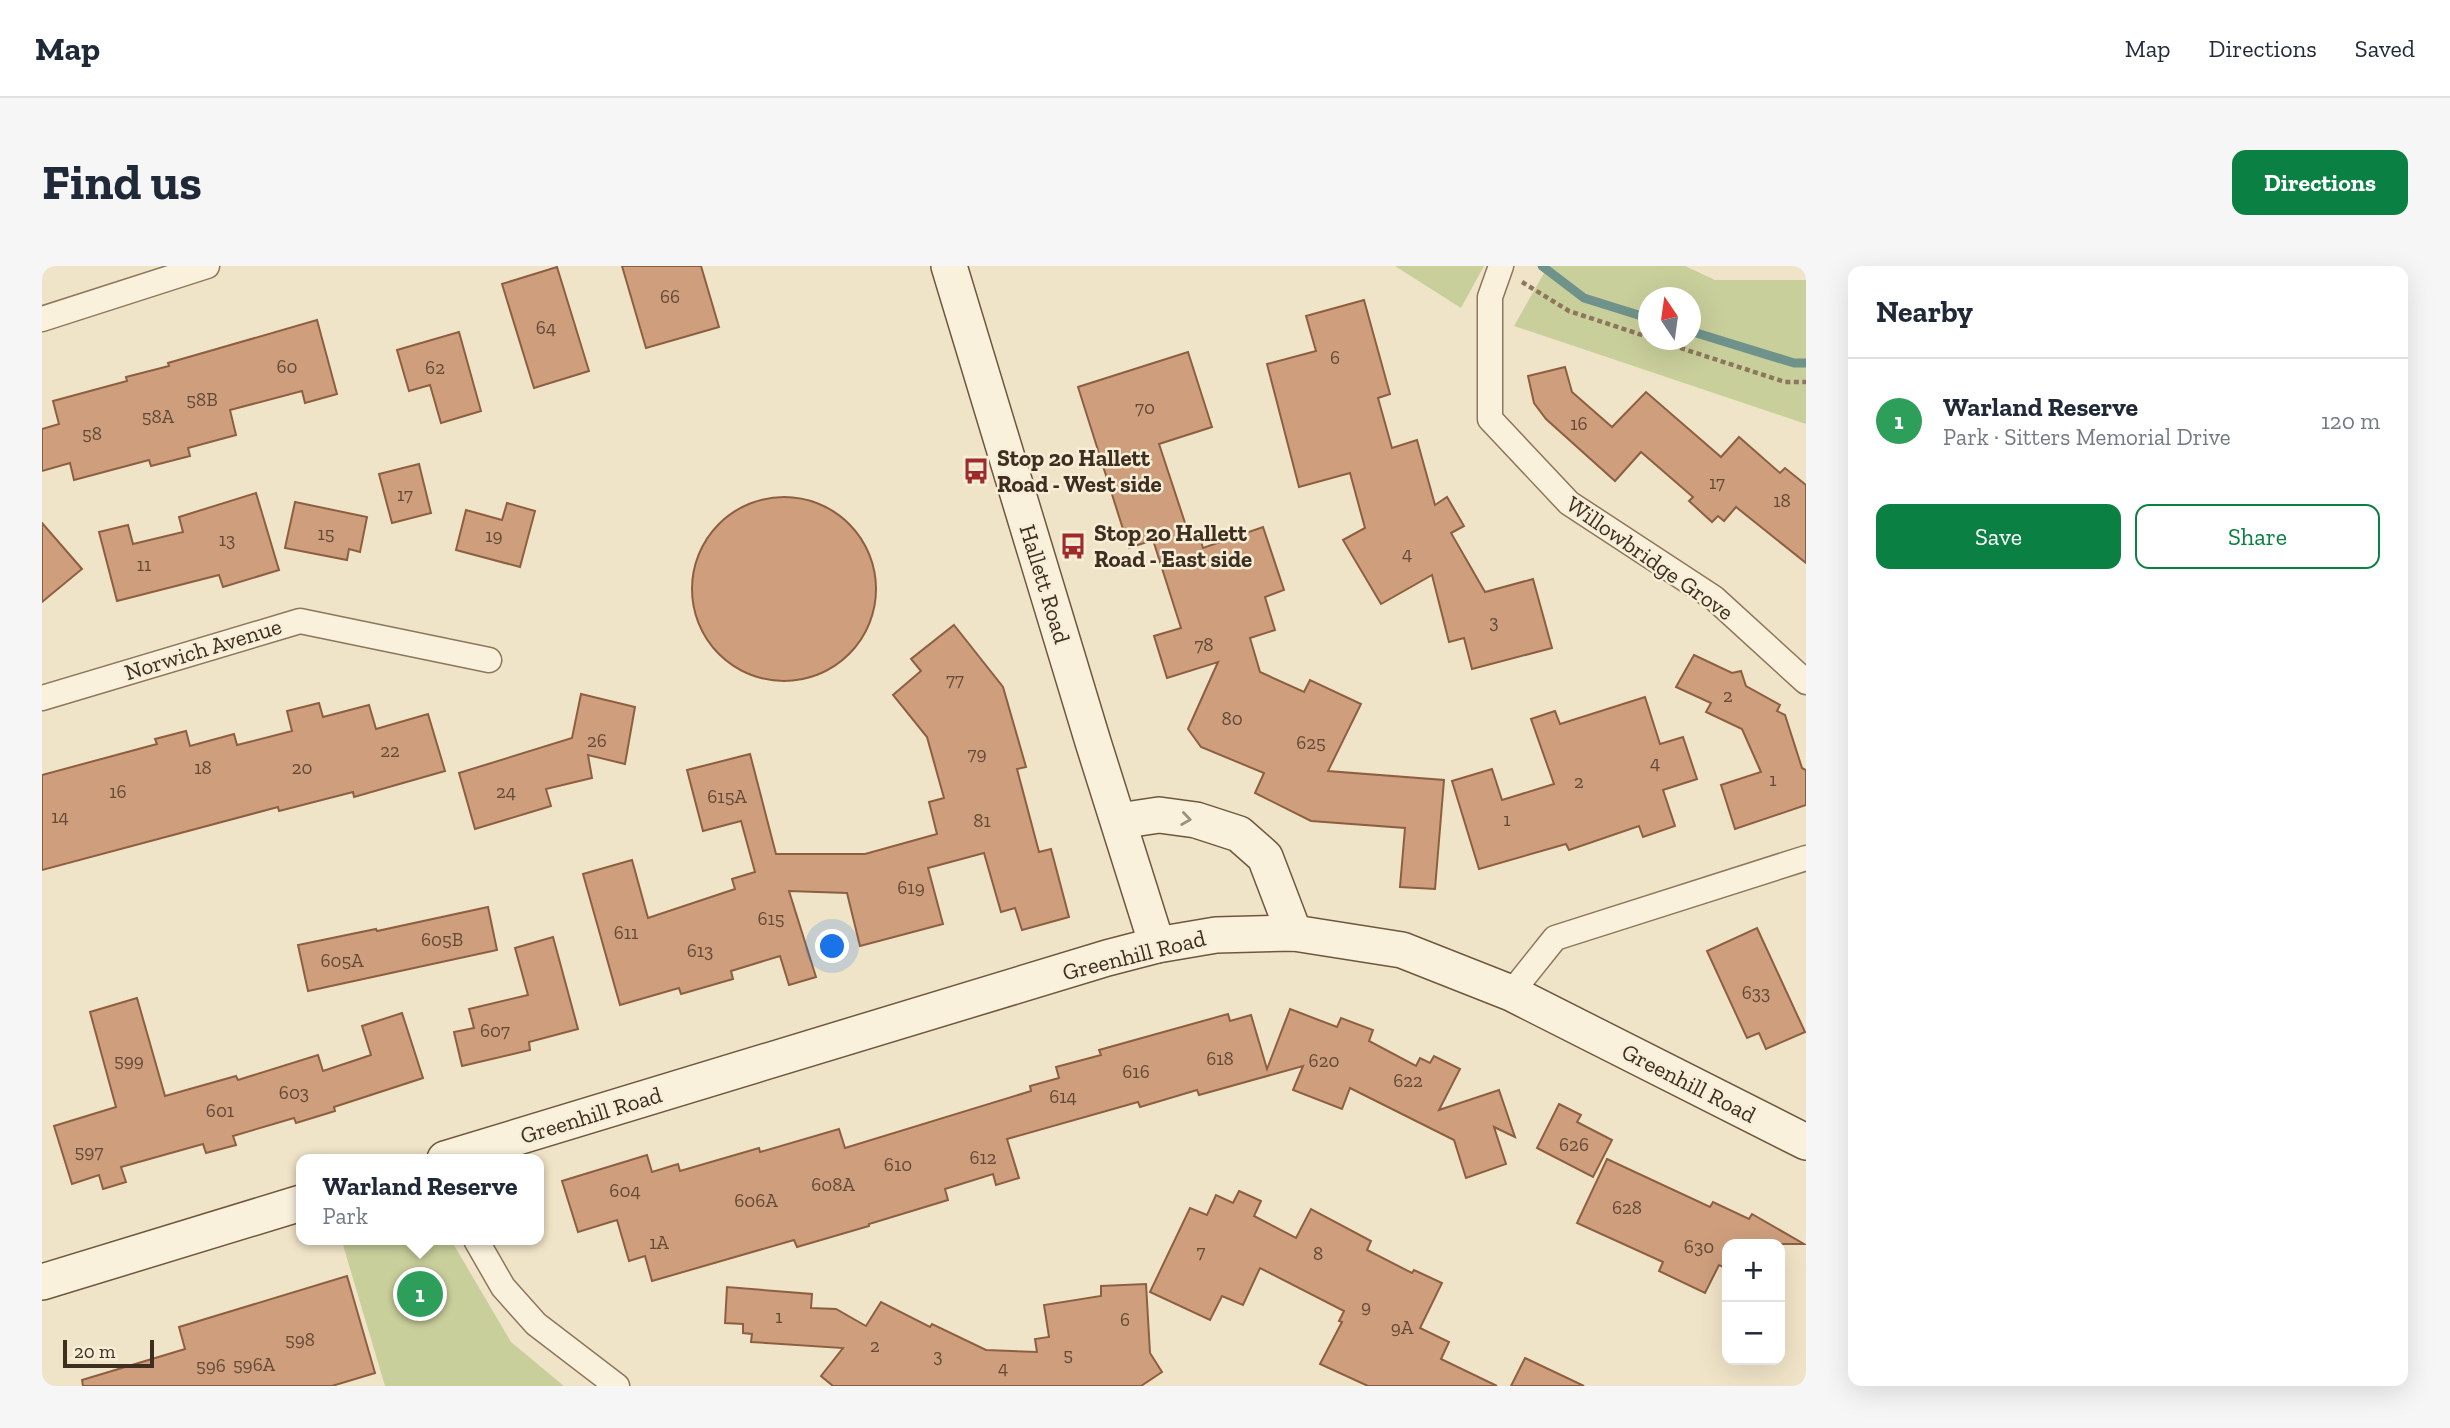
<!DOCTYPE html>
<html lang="en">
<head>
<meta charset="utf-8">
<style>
	body { margin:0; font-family:"Zilla Slab",serif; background:#f6f6f7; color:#1f2937 }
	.controls { position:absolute; right:21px; bottom:21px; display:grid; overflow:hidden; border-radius:14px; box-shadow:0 7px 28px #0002 }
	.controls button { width:63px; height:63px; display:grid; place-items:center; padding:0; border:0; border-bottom:2px solid #e0e1e3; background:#fff; color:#1f2937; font:35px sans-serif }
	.compass { position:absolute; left:1596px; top:21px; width:63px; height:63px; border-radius:50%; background:#fff; box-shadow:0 7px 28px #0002; rotate:347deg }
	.scale { position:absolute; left:21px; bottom:18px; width:91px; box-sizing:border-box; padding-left:7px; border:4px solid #3d2e20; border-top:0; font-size:19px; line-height:24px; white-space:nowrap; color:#3d2e20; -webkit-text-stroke:5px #f7eed8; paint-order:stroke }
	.you { position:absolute; left:791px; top:681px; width:24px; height:24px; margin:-18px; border:5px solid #fff; border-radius:50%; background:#1a73e8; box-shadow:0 0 0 10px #1a73e833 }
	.badge { display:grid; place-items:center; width:46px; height:46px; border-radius:50%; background:#0b8043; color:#fff; font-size:23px; font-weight:700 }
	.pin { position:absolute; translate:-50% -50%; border:4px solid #fff; box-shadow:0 2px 7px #0006 }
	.popup { position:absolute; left:254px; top:888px; width:248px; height:91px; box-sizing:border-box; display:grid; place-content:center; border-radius:14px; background:#fff; filter:drop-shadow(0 2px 5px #0005); font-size:23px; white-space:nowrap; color:#747a83 }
	.popup b { font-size:26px; color:#1f2937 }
	.popup::after { content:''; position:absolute; left:50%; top:100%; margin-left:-14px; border:14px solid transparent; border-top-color:#fff }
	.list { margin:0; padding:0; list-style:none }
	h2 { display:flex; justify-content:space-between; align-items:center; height:91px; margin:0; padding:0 28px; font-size:30px }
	h2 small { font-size:23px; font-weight:400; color:#747a83 }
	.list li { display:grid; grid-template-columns:46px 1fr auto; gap:21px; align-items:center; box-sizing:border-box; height:126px; padding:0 28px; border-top:2px solid #e0e1e3 }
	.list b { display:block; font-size:26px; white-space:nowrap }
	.list p { margin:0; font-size:23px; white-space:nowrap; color:#747a83 }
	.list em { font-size:23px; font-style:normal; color:#747a83 }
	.actions { display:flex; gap:14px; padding:21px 28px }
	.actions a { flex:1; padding:16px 0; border:2px solid #0b8043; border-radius:14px; text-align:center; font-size:24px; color:#0b8043 }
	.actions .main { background:#0b8043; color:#fff }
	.map { position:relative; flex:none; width:1764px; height:1120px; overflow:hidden; border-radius:14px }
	header { display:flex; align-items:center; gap:42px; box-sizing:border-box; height:98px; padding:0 35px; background:#fff; border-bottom:2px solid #e0e1e3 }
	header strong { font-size:33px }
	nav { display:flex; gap:38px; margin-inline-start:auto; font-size:24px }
	.intro { display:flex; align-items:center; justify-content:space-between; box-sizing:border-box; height:168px; padding:0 42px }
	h1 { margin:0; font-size:49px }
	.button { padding:18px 32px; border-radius:14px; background:#0b8043; color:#fff; font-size:24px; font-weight:700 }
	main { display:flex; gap:42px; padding:0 42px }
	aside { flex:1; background:#fff; border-radius:14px; box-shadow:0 7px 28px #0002 }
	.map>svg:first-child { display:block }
	.green { fill:#c9cf9b; fill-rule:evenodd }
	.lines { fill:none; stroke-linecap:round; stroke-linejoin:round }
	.stream { stroke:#6f938a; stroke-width:9 }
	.building { fill:#cf9f7d; stroke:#8d5f41; stroke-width:2 }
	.minor-casing { stroke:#8d765c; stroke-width:27 }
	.secondary-casing { stroke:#6f573f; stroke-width:38 }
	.path { stroke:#8d765c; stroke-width:4.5; stroke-dasharray:5 3.5; stroke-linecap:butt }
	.minor { stroke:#faf1dc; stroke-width:24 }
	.secondary { stroke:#faf1dc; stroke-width:35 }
	.oneway { stroke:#9c907e }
	.labels { text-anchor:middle; stroke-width:5; stroke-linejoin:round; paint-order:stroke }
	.number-label { font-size:19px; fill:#624a37 }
	.poi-label { font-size:23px; font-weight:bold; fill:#3d2e20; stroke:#f7eed8; text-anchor:start }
	.street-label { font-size:23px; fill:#3d2e20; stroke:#f7eed8 }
</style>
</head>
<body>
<header>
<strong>Map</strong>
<nav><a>Map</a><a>Directions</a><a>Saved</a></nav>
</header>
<div class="intro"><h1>Find us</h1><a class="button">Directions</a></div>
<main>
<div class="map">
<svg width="1764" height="1120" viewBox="0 0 1764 1120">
	<rect width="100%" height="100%" fill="#f0e4c8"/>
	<g class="green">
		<polygon points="1353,0 1442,0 1419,42"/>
		<path d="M1506 0H1643L1673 14H1764V158L1472 60ZM1606 32H1648V74H1606Z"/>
		<polygon points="318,974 409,974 469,1076 522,1120 343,1120 301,979"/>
	</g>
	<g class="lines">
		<g class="stream">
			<polyline points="1500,0 1542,32 1606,52"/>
			<polyline points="1648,65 1752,97 1764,97"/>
		</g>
	</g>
	<g class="building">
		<polygon points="580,0 659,0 677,61 604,82"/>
		<polygon points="515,1 547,105 492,122 460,18"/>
		<polygon points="1322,34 1348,128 1336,132 1350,182 1375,174 1393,239 1405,231 1422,260 1409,267 1443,326 1491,313 1510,382 1430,403 1422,372 1407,376 1390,309 1339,338 1301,274 1323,262 1308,207 1257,221 1225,98 1274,85 1264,50"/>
		<polygon points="275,54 295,128 263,137 260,125 188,144 194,169 146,182 148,190 109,200 107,194 32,214 28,197 0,205 0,163 17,158 11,135 85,115 84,111 127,100 126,97"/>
		<polygon points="417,66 439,145 399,157 388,119 367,125 355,84"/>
		<polygon points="1146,86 1170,161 1117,178 1149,275 1158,272 1161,282 1221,261 1242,324 1223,331 1233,364 1208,372 1218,406 1262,426 1268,414 1319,438 1286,505 1402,514 1393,623 1358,621 1363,562 1269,555 1213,527 1222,507 1159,481 1146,463 1176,396 1125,412 1112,370 1139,362 1111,274 1087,282 1036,121"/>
		<polygon points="1523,101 1530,126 1570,161 1604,126 1679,191 1697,171 1738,207 1743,202 1764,219 1764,297 1694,241 1682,255 1676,250 1670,256 1647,235 1651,231 1599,186 1573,215 1504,153 1492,137 1486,110"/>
		<polygon points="377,198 389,247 350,257 337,208"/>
		<polygon points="214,227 237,304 181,321 177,309 75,335 57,266 86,259 91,278 141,266 137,251"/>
		<circle cx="742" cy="323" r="92"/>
		<polygon points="253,236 325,251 318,286 307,283 305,294 243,282"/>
		<polygon points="465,237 493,245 478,301 414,284 424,244 460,254"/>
		<polygon points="0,257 40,303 0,336"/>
		<polygon points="912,359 961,421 984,501 975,503 997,586 1009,583 1027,651 980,664 973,642 959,646 942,587 886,602 901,658 818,680 805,627 747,625 774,711 747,719 738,690 689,705 691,713 639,728 637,722 578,739 541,608 590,594 606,652 693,623 690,613 713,606 699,555 661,565 645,504 708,488 734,588 823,588 895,568 887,536 902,532 885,471 851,429 879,405 869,393"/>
		<polygon points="1652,389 1690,407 1699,405 1704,420 1738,439 1735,445 1743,449 1760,502 1764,504 1764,539 1693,563 1679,519 1719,506 1700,463 1664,446 1669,437 1634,421"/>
		<polygon points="539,428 593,441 583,498 546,489 550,512 504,523 509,540 433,563 417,507 530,472"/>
		<polygon points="1603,431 1618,478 1641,471 1655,513 1621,524 1633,560 1601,571 1597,560 1527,584 1524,578 1437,603 1410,515 1450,503 1460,534 1512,518 1489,453 1513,445 1518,458"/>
		<polygon points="277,437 281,451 327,439 334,463 386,448 403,505 312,531 311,526 237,545 236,541 0,604 0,509 115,478 113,473 144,465 148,480 192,468 195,479 250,465 245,445"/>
		<polygon points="446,641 455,684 266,725 256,679 334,663 335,665"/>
		<polygon points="1715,662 1763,766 1724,783 1717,767 1705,772 1665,685"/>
		<polygon points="511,671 536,763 487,776 488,784 420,800 412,766 432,762 427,743 486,729 473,682"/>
		<polygon points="95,732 123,830 194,810 196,814 276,789 281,805 329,789 320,760 360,747 381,812 292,841 293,845 254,857 252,852 191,870 194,879 164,887 161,878 79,901 84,916 61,923 57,909 30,918 12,860 74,841 48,746"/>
		<polygon points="1248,743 1295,761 1299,752 1331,764 1327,775 1374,800 1378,792 1388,797 1392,790 1418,803 1397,844 1457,824 1473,871 1452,861 1464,898 1424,912 1412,874 1308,822 1300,843 1251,824 1261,800 1157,829 1155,824 1098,841 1096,836 965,873 977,912 954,919 951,908 903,923 906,934 827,958 827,960 755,981 752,974 610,1015 603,990 587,995 575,954 536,966 520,915 605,889 610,906 636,898 638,905 717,882 718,886 797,863 803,882 989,825 988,820 1017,812 1014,801 1059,789 1057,784 1186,748 1188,755 1209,749 1225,803"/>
		<polygon points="1517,838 1539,849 1535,856 1570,874 1551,911 1495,882"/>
		<polygon points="1565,893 1668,941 1671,936 1707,953 1710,948 1762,978 1685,978 1685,1003 1677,999 1663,1027 1617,1005 1621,996 1535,957"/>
		<polygon points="1197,925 1219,935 1212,950 1254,972 1269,943 1329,975 1325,984 1370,1007 1372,1004 1400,1017 1378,1062 1407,1076 1399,1093 1455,1120 1326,1120 1278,1098 1300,1056 1297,1055 1302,1045 1218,1002 1201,1039 1180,1030 1168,1054 1108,1026 1148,942 1165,949 1174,929 1191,937"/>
		<polygon points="305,1010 333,1107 290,1120 41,1120 40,1114 143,1083 137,1061"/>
		<polygon points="1104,1018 1108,1087 1120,1106 1099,1120 791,1120 779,1110 801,1082 709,1076 710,1068 701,1067 701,1058 683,1057 685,1021 770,1028 769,1042 794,1043 824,1060 839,1036 888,1061 890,1058 944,1084 995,1086 993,1073 1007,1071 1002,1039 1059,1030 1059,1020"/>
		<polygon points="1483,1092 1542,1120 1469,1120"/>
	</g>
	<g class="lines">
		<g class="minor-casing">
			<g id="minor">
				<polyline points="1459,0 1448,31 1448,153 1527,237 1672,332 1764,416"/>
				<polyline points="0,53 165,0"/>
				<polyline points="0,432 258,355 447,394"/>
				<polyline points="1469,727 1513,672 1764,592"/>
				<polyline points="434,974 461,1021 494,1058 575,1120"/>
			</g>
		</g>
		<g class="secondary-casing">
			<g id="secondary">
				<polyline points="907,0 1051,476 1115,679"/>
				<polyline points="1077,555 1117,549 1154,554 1197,568 1223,591 1252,667"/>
				<polyline points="403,893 1065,692 1115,679 1174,669 1252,667 1360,684 1469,727 1764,876"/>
				<polyline points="0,1016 259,937"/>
			</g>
		</g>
		<g class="path">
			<polyline points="1480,16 1527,45 1606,71"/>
			<polyline points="1614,74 1743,116 1764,116"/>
		</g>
		<use href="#minor" class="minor"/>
		<use href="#secondary" class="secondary"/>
	</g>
	<defs><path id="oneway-chevron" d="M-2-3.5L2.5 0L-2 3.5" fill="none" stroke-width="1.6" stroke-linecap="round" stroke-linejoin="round" transform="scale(1.75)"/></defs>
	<use class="oneway" href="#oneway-chevron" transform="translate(1144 553) rotate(8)"/>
	<defs>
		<g id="bus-bare" transform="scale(2.1)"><path d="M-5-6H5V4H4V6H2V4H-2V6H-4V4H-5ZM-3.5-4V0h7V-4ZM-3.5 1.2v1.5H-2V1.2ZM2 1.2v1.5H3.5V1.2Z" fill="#9e2a2b" stroke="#f7eed8" stroke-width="2.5" paint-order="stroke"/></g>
	</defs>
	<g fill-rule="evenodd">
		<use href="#bus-bare" x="934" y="205"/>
		<use href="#bus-bare" x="1031" y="280"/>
	</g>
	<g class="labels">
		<g class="number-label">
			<text x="628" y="37">66</text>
			<text x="504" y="68">64</text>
			<text x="1293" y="98">6</text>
			<text x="245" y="107">60</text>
			<text x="393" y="108">62</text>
			<text x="160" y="140">58B</text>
			<text x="1103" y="148">70</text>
			<text x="116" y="157">58A</text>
			<text x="1537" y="164">16</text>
			<text x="50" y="174">58</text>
			<text x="1675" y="223">17</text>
			<text x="363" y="235">17</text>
			<text x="1740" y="241">18</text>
			<text x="284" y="274">15</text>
			<text x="452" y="276">19</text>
			<text x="185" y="280">13</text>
			<text x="1365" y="294">4</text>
			<text x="102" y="305">11</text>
			<text x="1452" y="362">3</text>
			<text x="1162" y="385">78</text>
			<text x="913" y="420">77</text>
			<text x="1686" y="436">2</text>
			<text x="1190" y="459">80</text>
			<text x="555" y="481">26</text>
			<text x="1269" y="483">625</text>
			<text x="348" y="491">22</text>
			<text x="935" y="494">79</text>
			<text x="1613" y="503">4</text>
			<text x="161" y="508">18</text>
			<text x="260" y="508">20</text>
			<text x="1731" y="520">1</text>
			<text x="1537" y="522">2</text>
			<text x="76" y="532">16</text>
			<text x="464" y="532">24</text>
			<text x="685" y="537">615A</text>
			<text x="18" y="557">14</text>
			<text x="1465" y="560">1</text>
			<text x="940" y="561">81</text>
			<text x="869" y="628">619</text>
			<text x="729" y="659">615</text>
			<text x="584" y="673">611</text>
			<text x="400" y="680">605B</text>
			<text x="658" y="691">613</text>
			<text x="300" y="701">605A</text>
			<text x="1714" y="733">633</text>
			<text x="453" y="771">607</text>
			<text x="1178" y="799">618</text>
			<text x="87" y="801">599</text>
			<text x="1282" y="801">620</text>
			<text x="1094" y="812">616</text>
			<text x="1366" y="821">622</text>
			<text x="252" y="833">603</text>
			<text x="1021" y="837">614</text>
			<text x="178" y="851">601</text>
			<text x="1532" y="885">626</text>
			<text x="47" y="892">597</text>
			<text x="941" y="898">612</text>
			<text x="856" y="905">610</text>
			<text x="791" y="925">608A</text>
			<text x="583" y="931">604</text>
			<text x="714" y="941">606A</text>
			<text x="1585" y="948">628</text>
			<text x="617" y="983">1A</text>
			<text x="1657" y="987">630</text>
			<text x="1159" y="992">7</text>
			<text x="1276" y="994">8</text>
			<text x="1324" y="1047">9</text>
			<text x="737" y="1057">1</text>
			<text x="1083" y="1060">6</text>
			<text x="1360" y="1068">9A</text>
			<text x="258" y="1080">598</text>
			<text x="833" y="1086">2</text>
			<text x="1026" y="1095">5</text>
			<text x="896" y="1096">3</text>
			<text x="212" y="1105">596A</text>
			<text x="169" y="1106">596</text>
			<text x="961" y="1108">4</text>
		</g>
		<g class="poi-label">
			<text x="955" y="200">Stop 20 Hallett<tspan x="955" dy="26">Road - West side</tspan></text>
			<text x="1052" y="275">Stop 20 Hallett<tspan x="1052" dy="26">Road - East side</tspan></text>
		</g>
		<g class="street-label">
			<text transform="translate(1608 292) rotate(35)" y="8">Willowbridge Grove</text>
			<text transform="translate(1003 318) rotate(73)" y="8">Hallett Road</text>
			<text transform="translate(161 383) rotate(-17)" y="8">Norwich Avenue</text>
			<text transform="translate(1092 689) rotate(-14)" y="8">Greenhill Road</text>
			<text transform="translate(1647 817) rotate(27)" y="8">Greenhill Road</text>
			<text transform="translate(549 849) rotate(-17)" y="8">Greenhill Road</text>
		</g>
	</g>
</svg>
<div class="controls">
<button>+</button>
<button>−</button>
</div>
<svg class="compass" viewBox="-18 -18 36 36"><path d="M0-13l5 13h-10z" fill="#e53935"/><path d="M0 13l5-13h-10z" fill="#747a83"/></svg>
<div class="scale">20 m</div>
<div class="you"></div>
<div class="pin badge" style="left:378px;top:1028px;background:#2e9e5b">1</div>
<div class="popup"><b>Warland Reserve</b>Park</div>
</div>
<aside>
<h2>Nearby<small></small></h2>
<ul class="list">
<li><span class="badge" style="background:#2e9e5b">1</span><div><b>Warland Reserve</b><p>Park · Sitters Memorial Drive</p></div><em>120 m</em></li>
</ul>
<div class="actions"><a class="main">Save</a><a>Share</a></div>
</aside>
</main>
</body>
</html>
